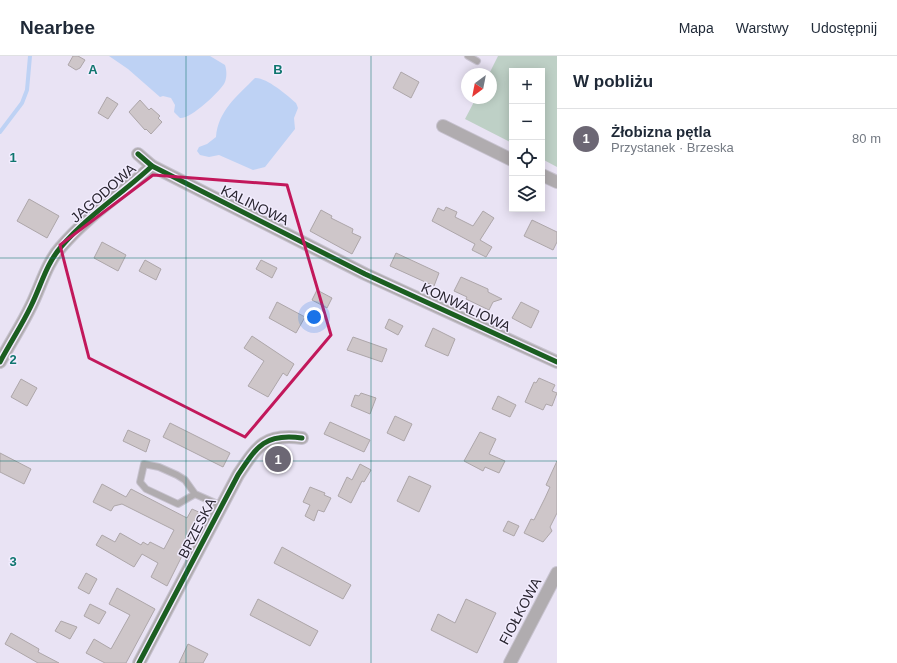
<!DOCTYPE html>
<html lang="pl">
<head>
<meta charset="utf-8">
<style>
	body { margin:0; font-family:Helvetica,sans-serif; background:#f6f6f7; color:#1f2937 }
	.controls { position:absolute; right:12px; top:12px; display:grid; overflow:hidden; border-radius:0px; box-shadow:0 2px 10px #0003 }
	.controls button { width:36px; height:36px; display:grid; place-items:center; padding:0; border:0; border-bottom:1px solid #e0e1e3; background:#fff; color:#1f2937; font:20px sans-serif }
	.compass { position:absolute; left:461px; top:12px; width:36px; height:36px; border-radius:50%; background:#fff; box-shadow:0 2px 10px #0003; rotate:212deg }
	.you { position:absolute; left:314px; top:261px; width:14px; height:14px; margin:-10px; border:3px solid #fff; border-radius:50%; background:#1a73e8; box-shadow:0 0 0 6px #1a73e833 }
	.badge { display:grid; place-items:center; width:26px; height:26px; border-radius:50%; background:#6c6774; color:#fff; font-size:13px; font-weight:700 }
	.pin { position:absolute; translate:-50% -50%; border:2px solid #fff; box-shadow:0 1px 4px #0006 }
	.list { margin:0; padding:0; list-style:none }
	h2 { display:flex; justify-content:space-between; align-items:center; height:52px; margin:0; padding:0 16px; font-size:17px }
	h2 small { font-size:13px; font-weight:400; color:#747a83 }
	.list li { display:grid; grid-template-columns:26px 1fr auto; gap:12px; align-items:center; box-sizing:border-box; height:60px; padding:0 16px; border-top:1px solid #e0e1e3 }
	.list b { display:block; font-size:15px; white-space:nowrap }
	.list p { margin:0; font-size:13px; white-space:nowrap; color:#747a83 }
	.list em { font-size:13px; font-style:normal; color:#747a83 }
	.icon { flex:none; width:22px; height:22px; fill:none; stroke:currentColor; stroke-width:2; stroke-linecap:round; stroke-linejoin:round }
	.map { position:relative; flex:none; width:557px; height:607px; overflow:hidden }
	header { display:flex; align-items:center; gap:24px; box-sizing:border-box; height:56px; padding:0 20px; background:#fff; border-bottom:1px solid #e0e1e3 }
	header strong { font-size:19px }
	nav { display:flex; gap:22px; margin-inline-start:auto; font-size:14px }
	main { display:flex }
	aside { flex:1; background:#fff }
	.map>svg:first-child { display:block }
	.green { fill:#bed0c6 }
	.water { fill:#bed2f4 }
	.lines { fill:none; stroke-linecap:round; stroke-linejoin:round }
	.stream { stroke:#bed2f4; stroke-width:4 }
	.building { fill:#cec6c9; stroke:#ada6a9 }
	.lane-casing { stroke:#c7c2cf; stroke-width:8 }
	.street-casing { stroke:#c7c2cf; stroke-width:14 }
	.lane { stroke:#b0acaf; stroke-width:6 }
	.street { stroke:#b0acaf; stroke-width:12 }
	.cycleway-casing { stroke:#f2ecfe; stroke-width:8 }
	.cycleway { stroke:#1b5e20; stroke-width:5 }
	.marked { fill:none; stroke:#c2185b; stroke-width:3; stroke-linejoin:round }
	.grid { fill:none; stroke:#0f766e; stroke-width:1; stroke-opacity:0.55 }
	.labels { text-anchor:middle; stroke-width:3; stroke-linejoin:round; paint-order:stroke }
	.street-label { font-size:14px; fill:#28242f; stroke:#f2ecfe }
	.grid-label { font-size:13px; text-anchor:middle; font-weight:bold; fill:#0f766e; stroke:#f2ecfe; stroke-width:3; stroke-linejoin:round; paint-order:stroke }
</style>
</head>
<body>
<header>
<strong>Nearbee</strong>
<nav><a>Mapa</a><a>Warstwy</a><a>Udostępnij</a></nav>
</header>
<main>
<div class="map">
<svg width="557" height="607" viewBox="0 0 557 607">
	<rect width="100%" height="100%" fill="#e9e3f4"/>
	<polygon class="green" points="498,0 557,0 557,111 542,103 542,15 512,15 512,87 465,63 476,42 491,42 491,18 489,18"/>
	<g class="water">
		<path d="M109 0H210L225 9C227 15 227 23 224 28 218 37 191 63 180 62L174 56 175 49 171 42 163 40 160 41 128 13Z"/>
		<path d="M255 22C266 21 287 39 296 47L298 52 294 62 295 73 265 111 253 114 219 99 209 101 200 99 197 95 199 91 207 88 216 81C218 55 237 40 255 22Z"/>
	</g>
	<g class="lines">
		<polyline class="stream" points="0,76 22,47 27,34 30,0"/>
	</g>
	<g class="building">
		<polygon points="73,0 78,0 85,4 80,12 76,14 68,9"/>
		<polygon points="401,16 419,26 411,42 393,32"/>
		<polygon points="107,41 118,48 108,63 98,57"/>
		<polygon points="140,44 149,54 151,52 160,60 158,62 162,66 151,78 146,73 145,74 129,56"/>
		<polygon points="29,143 59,160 47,182 17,165"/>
		<polygon points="446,151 457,156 455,161 473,170 483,155 494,162 480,184 492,191 486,201 472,194 475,188 432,165 438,152 444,155"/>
		<polygon points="321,154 332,160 331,162 353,173 352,177 361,181 352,198 310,175"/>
		<polygon points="532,164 557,176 557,186 553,194 524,180"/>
		<polygon points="102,186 126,199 118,215 94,202"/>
		<polygon points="396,197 439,217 434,230 390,210"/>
		<polygon points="145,204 161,213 156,224 139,215"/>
		<polygon points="261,204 277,212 272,222 256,213"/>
		<polygon points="461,221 488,233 488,236 502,243 493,246 489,254 466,243 467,241 454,235"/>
		<polygon points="317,234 332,242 327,252 312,244"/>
		<polygon points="277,246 305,261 296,277 269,262"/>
		<polygon points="521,246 539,255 531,272 512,262"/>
		<polygon points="389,263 403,270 398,279 385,272"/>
		<polygon points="433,272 455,283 448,300 425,290"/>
		<polygon points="252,280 294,308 287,320 283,317 268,341 248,330 264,305 244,292"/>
		<polygon points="353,281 387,293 382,306 347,294"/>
		<polygon points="539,322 555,329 552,335 557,337 552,350 546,348 543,354 525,346 534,326 536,327"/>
		<polygon points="21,323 37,332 27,350 11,341"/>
		<polygon points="361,337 376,342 370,358 351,350 355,339 359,340"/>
		<polygon points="498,340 516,349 510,361 492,353"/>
		<polygon points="395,360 412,368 404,385 387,377"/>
		<polygon points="330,366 370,384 364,396 324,378"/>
		<polygon points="170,367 230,397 223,411 163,381"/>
		<polygon points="128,374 150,384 146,396 123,385"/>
		<polygon points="480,376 496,383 489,398 505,405 499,417 485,411 483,415 464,405"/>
		<polygon points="0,397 31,413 24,428 0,416"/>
		<polygon points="557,405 557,457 550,471 552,475 543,486 524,477 531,463 534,464 545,442 550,431 546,429"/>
		<polygon points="360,408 371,414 364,426 362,425 351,447 338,440 347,421 352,424"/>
		<polygon points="409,420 431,430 419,456 397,445"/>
		<polygon points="102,428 126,441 131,433 187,462 192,453 203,458 167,530 151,521 158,507 142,498 134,511 96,489 102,479 115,486 120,477 141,489 143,486 148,489 150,486 164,493 174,474 122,448 114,450 111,455 93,446"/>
		<polygon points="310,431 325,437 324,439 331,442 324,456 318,454 314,465 305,460 310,449 303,446"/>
		<polygon points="508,465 519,470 514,480 503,475"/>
		<polygon points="282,491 351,529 343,543 274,507"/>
		<polygon points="86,517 97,523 89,538 78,532"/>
		<polygon points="117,532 155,553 126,607 105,607 86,597 94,583 111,593 130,559 109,548"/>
		<polygon points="258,543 318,575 310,590 250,559"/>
		<polygon points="466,543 496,557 477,597 431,574 438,558 455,567"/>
		<polygon points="90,548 106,556 99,568 84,560"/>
		<polygon points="61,565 77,571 70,583 55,575"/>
		<polygon points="11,577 39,593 38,596 59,607 38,607 5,588"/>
		<polygon points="188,588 208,598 203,607 179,607"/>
	</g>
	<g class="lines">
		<g class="lane-casing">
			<g id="lane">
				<polyline points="468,0 477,5"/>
				<polyline points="195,438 178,448 146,433 140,426 144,408 159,411 177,419 185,424 195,438 222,450"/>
			</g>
		</g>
		<g class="street-casing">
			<g id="street">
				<polyline points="443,70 512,104"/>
				<polyline points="138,98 152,110 365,218 557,306"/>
				<polyline points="542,119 557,126"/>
				<path d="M0 306C10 287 22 269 31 250 41 230 46 208 61 191 88 159 122 138 152 110"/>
				<path d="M139 607 238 419C257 390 265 377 302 382"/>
				<polyline points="510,607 557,517"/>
			</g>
		</g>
		<use href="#lane" class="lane"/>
		<use href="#street" class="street"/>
		<g class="cycleway-casing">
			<g id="cycleway">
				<polyline points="138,98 152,110 365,218 557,306"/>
				<path d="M0 306C10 287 22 269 31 250 41 230 46 208 61 191 88 159 122 138 152 110"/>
				<path d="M139 607 238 419C257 390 265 377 302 382"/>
			</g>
		</g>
		<use href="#cycleway" class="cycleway"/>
	</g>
	<path class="marked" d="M153 119 287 129 331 279 245 381 89 302 60 189Z"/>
	<path class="grid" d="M186 0V607M371 0V607M0 202H557M0 405H557"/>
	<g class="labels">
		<g class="street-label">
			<text transform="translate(103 137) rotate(-41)" y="5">JAGODOWA</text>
			<text transform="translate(255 149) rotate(26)" y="5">KALINOWA</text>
			<text transform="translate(466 251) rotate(25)" y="5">KONWALIOWA</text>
			<text transform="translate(197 472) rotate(-63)" y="5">BRZESKA</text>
			<text transform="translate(520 555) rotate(-62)" y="5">FIOŁKOWA</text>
		</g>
	</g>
	<g class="grid-label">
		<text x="93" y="18">A</text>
		<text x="278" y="18">B</text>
		<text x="13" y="106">1</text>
		<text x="13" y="308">2</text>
		<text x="13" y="510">3</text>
	</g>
</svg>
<div class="controls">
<button>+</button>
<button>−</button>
<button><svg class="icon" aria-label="locate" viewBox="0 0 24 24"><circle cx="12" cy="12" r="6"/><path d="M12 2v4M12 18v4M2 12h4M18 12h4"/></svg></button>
<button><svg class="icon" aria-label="layers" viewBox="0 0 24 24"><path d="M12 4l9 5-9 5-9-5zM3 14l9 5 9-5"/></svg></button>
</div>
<svg class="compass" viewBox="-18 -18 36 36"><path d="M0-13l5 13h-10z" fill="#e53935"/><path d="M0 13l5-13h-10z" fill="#747a83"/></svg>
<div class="you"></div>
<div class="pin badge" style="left:278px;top:403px">1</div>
</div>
<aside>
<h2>W pobliżu<small></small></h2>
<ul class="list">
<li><span class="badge">1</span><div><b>Żłobizna pętla</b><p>Przystanek · Brzeska</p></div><em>80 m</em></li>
</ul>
</aside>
</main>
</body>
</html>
